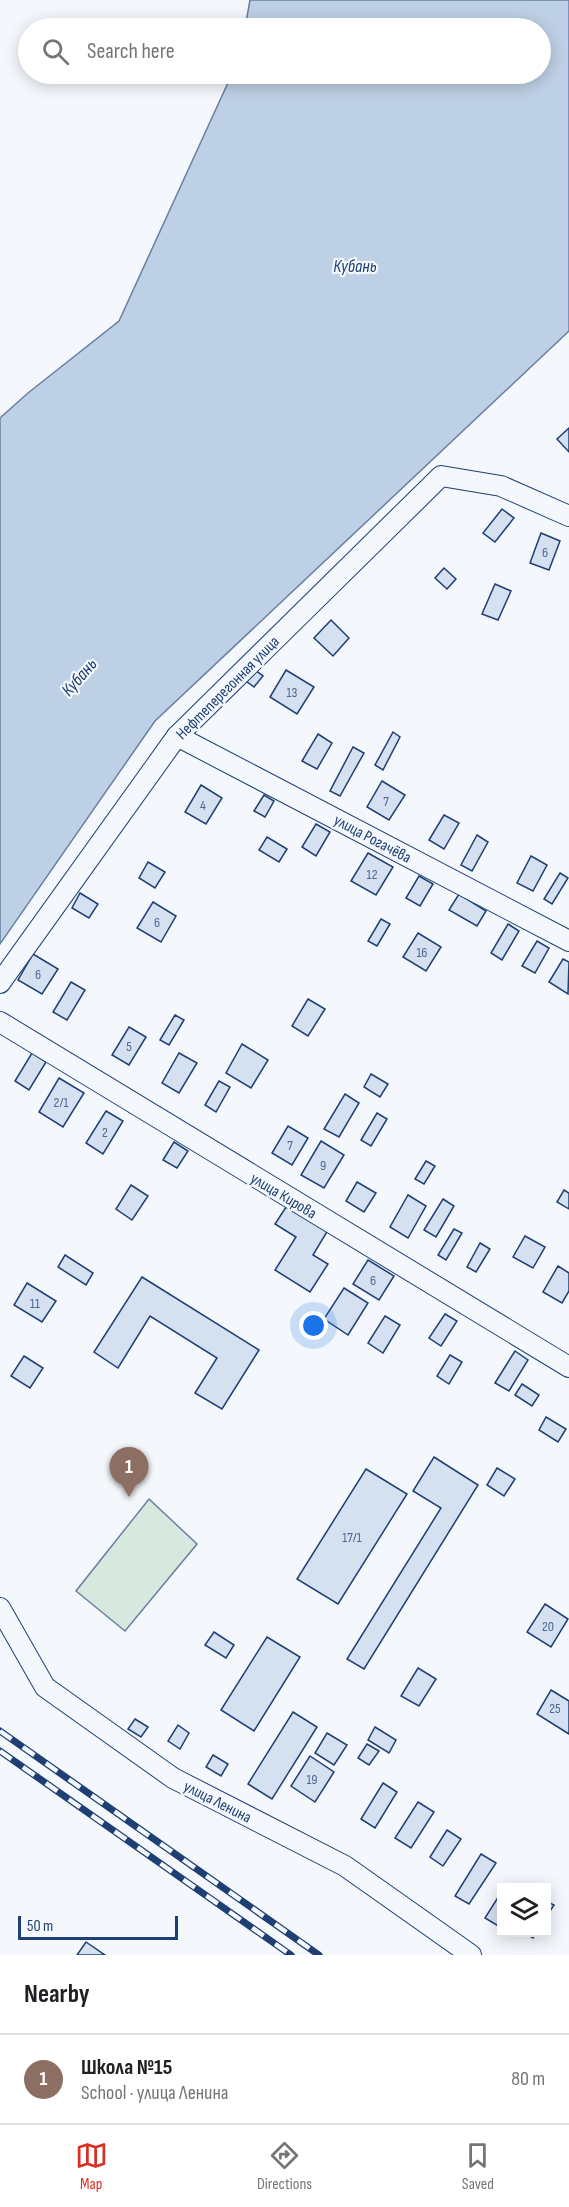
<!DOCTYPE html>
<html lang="en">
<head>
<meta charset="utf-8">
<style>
	body { margin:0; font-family:"Sofia Sans Condensed",sans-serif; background:#f6f6f6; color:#202124 }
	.controls { position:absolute; right:18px; bottom:18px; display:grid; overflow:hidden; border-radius:0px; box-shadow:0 3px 15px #0003 }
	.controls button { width:54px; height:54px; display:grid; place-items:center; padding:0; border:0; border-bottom:2px solid #e0e0e0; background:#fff; color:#202124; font:30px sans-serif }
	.scale { position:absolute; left:18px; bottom:15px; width:160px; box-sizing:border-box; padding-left:6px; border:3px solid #1d3f73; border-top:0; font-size:16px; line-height:21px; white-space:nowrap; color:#1d3f73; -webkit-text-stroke:4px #f4f7fb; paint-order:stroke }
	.you { position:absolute; left:314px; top:1326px; width:21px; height:21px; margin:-15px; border:4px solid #fff; border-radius:50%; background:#1a73e8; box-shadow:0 0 0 9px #1a73e833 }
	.badge { display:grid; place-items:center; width:39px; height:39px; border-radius:50%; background:#d93025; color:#fff; font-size:20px; font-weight:700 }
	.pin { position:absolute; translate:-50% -50px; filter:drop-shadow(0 2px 3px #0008) }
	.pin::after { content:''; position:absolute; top:32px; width:21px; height:18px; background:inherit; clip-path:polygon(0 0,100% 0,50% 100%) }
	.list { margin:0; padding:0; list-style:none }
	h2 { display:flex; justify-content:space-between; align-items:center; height:78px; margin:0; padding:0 24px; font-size:26px }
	h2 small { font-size:20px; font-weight:400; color:#757577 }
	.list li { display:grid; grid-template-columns:39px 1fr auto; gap:18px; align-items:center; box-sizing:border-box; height:90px; padding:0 24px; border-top:2px solid #e0e0e0 }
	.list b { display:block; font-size:22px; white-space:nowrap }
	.list p { margin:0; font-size:20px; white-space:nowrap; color:#757577 }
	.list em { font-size:20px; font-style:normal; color:#757577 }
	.icon { flex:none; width:33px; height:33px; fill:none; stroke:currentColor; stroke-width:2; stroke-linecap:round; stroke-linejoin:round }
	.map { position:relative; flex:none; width:569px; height:1955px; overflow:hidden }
	.search { position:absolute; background:#fff; box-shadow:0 3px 15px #0003; left:18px; right:18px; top:18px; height:66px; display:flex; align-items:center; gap:15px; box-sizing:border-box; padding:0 21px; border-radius:33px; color:#757577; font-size:22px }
	.sheet { height:168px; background:#fff }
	nav { display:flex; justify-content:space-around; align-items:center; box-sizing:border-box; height:84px; border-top:2px solid #e0e0e0; background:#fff; font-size:16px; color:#757577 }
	nav a { display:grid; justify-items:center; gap:3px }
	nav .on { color:#d93025 }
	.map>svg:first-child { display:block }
	.green { fill:#d7e8df; stroke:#687fa3; stroke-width:1.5 }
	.water { fill:#bed0e5; stroke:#687fa3; stroke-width:1.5 }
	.building { fill:#d5e0f0; stroke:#1d3f73; stroke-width:1.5 }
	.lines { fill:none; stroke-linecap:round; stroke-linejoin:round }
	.street-casing { stroke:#1d3f73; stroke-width:22 }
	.street { stroke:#f4f7fb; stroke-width:20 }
	.rail-casing { stroke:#1d3f73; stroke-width:7 }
	.rail { stroke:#f4f7fb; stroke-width:4.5; stroke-dasharray:14; stroke-linecap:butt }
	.labels { text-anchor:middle; stroke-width:4.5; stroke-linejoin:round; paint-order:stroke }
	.number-label { font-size:14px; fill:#4b6792 }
	.street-label { font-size:16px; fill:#1d3f73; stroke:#f4f7fb }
	.water-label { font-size:18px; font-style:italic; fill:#1d3f73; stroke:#f4f7fb }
</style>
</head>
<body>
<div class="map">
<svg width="569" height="1955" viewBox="0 0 569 1955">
	<rect width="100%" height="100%" fill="#f4f7fb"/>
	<polygon class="green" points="149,1499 197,1544 125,1631 76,1591"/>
	<polygon class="water" points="250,0 569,0 569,331 155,721 0,944 0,418 28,393 119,321 232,74 540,74 540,28 245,28"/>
	<g class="building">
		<polygon points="569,428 569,452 557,439"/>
		<polygon points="502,509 514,518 495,542 483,533"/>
		<polygon points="541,533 560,541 549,570 530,563"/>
		<polygon points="444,568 456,579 447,589 435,578"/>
		<polygon points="495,584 511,591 498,620 482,614"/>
		<polygon points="331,620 349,638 333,656 314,638"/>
		<polygon points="251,667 263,676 254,687 242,678"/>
		<polygon points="286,670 314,687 297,714 270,697"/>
		<polygon points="393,732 400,737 383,770 375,765"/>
		<polygon points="318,734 332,743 317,769 302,761"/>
		<polygon points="353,747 364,753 340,796 330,791"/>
		<polygon points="382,781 405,795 389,820 367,807"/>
		<polygon points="201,785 222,798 206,824 185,812"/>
		<polygon points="264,795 274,801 265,817 254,811"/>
		<polygon points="444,815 459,823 444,849 429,840"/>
		<polygon points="316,824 330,832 316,856 302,847"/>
		<polygon points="477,835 488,842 472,871 461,865"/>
		<polygon points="267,837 287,849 279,862 259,850"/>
		<polygon points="368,853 393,867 376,895 351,881"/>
		<polygon points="531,856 547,865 533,891 517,883"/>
		<polygon points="148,862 165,872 155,888 139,878"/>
		<polygon points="560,873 568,878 552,904 544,899"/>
		<polygon points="419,876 433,884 420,906 406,898"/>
		<polygon points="80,893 98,904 89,918 72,908"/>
		<polygon points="459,894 486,911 477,926 449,910"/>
		<polygon points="153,902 176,916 161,942 137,928"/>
		<polygon points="381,919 390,924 377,946 368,941"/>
		<polygon points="508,924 519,931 502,960 491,953"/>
		<polygon points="418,933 441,947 426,971 403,957"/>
		<polygon points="537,941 549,948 535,973 522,966"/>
		<polygon points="33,954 58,969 42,994 18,980"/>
		<polygon points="563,959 569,962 568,994 549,982"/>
		<polygon points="71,982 85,990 67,1020 53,1012"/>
		<polygon points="308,999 325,1009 308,1036 292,1026"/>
		<polygon points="175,1015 184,1020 169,1045 160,1040"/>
		<polygon points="129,1027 146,1037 129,1065 112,1055"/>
		<polygon points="242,1044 268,1060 251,1088 226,1073"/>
		<polygon points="32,1053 46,1062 29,1090 15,1081"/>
		<polygon points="179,1053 197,1063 179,1093 162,1083"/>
		<polygon points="371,1074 388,1084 380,1097 364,1087"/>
		<polygon points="59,1078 84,1093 63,1127 39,1112"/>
		<polygon points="219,1081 230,1087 216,1112 205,1105"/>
		<polygon points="345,1094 359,1103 339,1137 324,1129"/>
		<polygon points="106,1111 123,1121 103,1154 86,1143"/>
		<polygon points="377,1113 387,1119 371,1146 361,1140"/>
		<polygon points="288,1126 308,1138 292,1165 272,1153"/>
		<polygon points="321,1141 344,1155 324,1188 301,1175"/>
		<polygon points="174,1142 188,1151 177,1168 163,1160"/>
		<polygon points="426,1161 435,1166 424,1184 415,1179"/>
		<polygon points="357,1182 376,1193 364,1212 346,1201"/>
		<polygon points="131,1185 148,1196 132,1220 116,1209"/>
		<polygon points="564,1190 569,1193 569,1209 557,1202"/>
		<polygon points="408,1195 426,1206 408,1238 390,1227"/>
		<polygon points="443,1199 454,1206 436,1237 424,1230"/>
		<polygon points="288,1204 328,1230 313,1255 328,1264 310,1292 275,1270 296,1237 275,1224"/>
		<polygon points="454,1229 462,1233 446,1260 438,1255"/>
		<polygon points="525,1236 545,1247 533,1268 513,1257"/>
		<polygon points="480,1243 490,1249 476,1272 467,1267"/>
		<polygon points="65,1255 93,1273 86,1285 58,1267"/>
		<polygon points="368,1260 394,1276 379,1300 353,1284"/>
		<polygon points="558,1266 569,1273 569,1291 562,1303 543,1292"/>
		<polygon points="142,1277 259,1350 222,1409 195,1393 217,1358 150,1316 118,1368 94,1352"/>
		<polygon points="27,1283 56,1301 42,1322 14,1305"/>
		<polygon points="344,1288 368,1303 348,1335 324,1319"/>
		<polygon points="445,1314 457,1321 441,1346 429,1338"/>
		<polygon points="385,1316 400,1325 383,1353 368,1343"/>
		<polygon points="515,1351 528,1360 509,1391 495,1383"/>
		<polygon points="450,1355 462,1362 449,1384 437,1376"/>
		<polygon points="24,1356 43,1368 30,1388 11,1376"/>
		<polygon points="522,1384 539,1395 532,1406 515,1395"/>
		<polygon points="546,1417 566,1429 558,1442 539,1430"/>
		<polygon points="434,1457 478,1485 364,1669 347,1659 441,1508 413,1491"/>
		<polygon points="497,1468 515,1479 504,1496 487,1485"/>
		<polygon points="366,1469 407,1494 338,1604 297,1579"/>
		<polygon points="545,1604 568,1619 551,1647 527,1632"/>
		<polygon points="214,1632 234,1645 226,1658 205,1645"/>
		<polygon points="267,1637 300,1657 254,1731 221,1710"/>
		<polygon points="418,1668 436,1679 419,1706 401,1696"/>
		<polygon points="551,1690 569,1701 569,1734 537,1714"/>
		<polygon points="293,1712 317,1727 272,1799 248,1784"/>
		<polygon points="135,1719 148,1727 141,1737 128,1729"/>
		<polygon points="178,1725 189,1733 180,1749 168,1741"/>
		<polygon points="375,1727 396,1740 389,1753 368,1740"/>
		<polygon points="327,1733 347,1745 334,1765 315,1753"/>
		<polygon points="367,1744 379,1751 369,1765 358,1758"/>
		<polygon points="213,1755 228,1764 221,1776 206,1767"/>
		<polygon points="310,1756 334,1772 315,1802 291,1786"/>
		<polygon points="383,1783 397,1792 375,1828 361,1819"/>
		<polygon points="418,1802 434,1812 411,1848 395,1838"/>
		<polygon points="447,1830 461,1839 443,1866 430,1857"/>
		<polygon points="481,1854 496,1863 469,1904 455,1896"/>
		<polygon points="502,1891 502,1924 500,1927 485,1918"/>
		<polygon points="546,1901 554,1905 546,1917"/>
		<polygon points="523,1932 537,1932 533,1938"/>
		<polygon points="86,1942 105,1955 77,1955"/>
	</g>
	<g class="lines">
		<g class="street-casing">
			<g id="street">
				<polyline points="177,736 569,941"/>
				<polyline points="0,983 177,736 441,476 501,486 569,516"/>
				<polyline points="0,1022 569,1367"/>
				<polyline points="0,1608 45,1687 173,1778 345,1866 471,1955"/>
			</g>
		</g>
		<use href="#street" class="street"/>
		<g class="rail-casing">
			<g id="rail">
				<polyline points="0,1731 319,1955"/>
				<polyline points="0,1751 291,1955"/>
			</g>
		</g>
		<use href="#rail" class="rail"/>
	</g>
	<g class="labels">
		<g class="number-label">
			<text x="545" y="557">6</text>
			<text x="292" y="697">13</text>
			<text x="386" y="806">7</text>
			<text x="203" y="810">4</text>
			<text x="372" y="879">12</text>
			<text x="157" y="927">6</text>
			<text x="422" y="957">16</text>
			<text x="38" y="979">6</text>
			<text x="129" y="1051">5</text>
			<text x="61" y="1107">2/1</text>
			<text x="105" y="1137">2</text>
			<text x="290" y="1150">7</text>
			<text x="323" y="1170">9</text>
			<text x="373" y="1285">6</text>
			<text x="35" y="1308">11</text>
			<text x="352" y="1542">17/1</text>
			<text x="548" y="1631">20</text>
			<text x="555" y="1713">25</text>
			<text x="312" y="1784">19</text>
		</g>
		<g class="street-label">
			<text transform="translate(227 687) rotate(-45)" y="6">Нефтеперегонная улица</text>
			<text transform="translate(373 838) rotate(28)" y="6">улица Рогачёва</text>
			<text transform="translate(284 1195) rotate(31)" y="6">улица Кирова</text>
			<text transform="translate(218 1801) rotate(27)" y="6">улица Ленина</text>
		</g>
		<g class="water-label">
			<text x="355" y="272">Кубань</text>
			<text transform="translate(79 677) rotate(-49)" y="6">Кубань</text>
		</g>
	</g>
</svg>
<div class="controls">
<button><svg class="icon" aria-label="layers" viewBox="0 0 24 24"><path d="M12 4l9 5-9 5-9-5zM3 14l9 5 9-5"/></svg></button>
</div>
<div class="scale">50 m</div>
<div class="you"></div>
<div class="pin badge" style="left:129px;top:1497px;background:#8d6e63">1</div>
<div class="search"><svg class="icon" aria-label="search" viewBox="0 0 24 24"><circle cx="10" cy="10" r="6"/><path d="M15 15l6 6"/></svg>Search here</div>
</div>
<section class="sheet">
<h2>Nearby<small></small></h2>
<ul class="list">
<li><span class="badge" style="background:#8d6e63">1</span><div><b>Школа №15</b><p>School · улица Ленина</p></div><em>80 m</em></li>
</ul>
</section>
<nav>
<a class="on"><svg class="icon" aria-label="map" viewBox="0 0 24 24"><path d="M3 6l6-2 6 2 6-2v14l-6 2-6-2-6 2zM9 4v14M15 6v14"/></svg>Map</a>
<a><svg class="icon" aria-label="directions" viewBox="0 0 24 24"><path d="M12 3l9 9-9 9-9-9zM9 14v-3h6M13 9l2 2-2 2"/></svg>Directions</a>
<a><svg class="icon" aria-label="saved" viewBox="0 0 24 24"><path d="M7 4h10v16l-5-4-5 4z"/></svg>Saved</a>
</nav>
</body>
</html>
